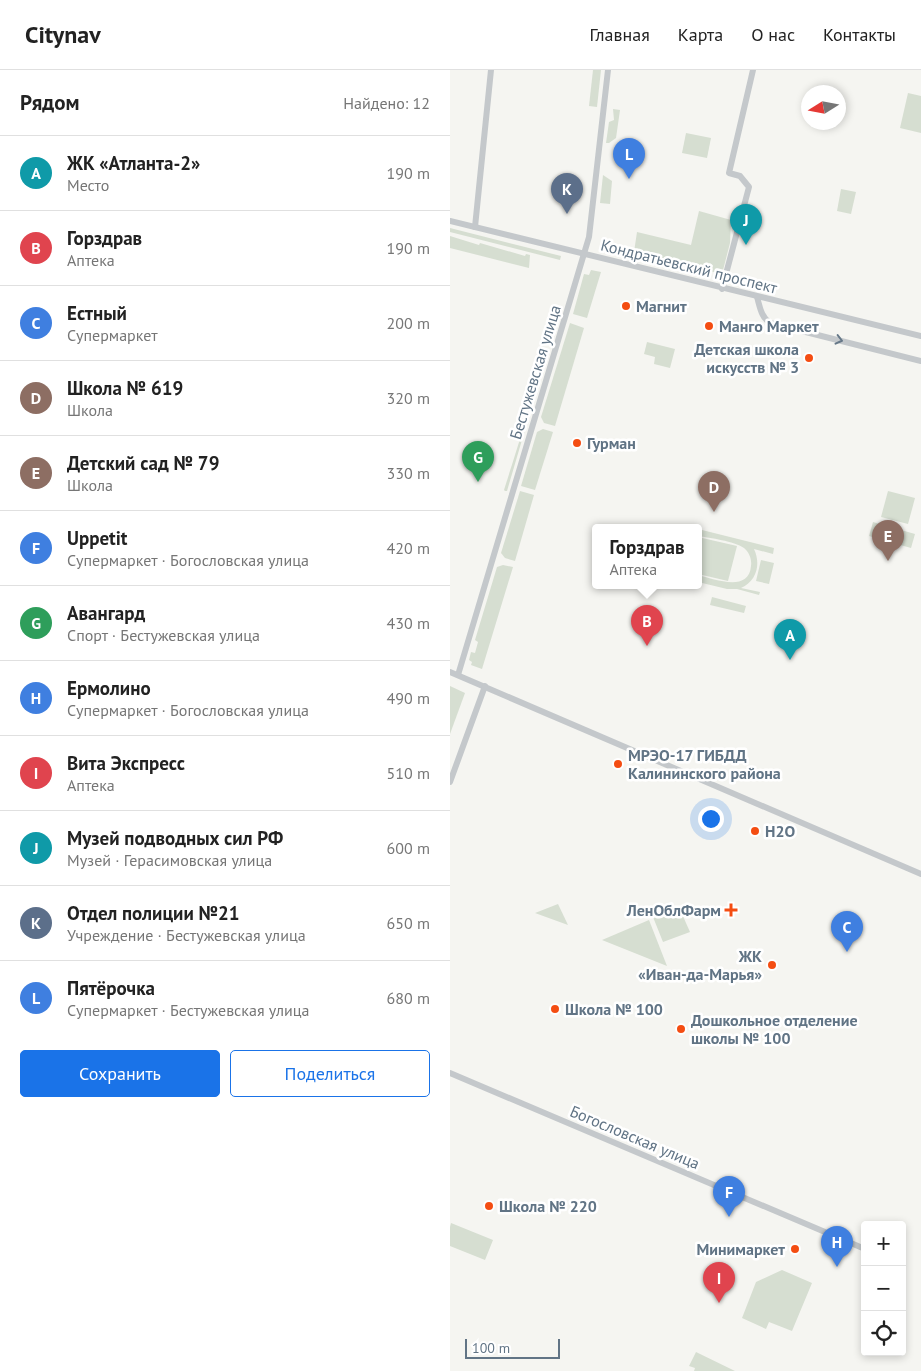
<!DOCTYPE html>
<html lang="ru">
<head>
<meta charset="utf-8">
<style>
	body { margin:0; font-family:"PT Sans",sans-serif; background:#f6f6f6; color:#222 }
	.controls { position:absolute; right:15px; bottom:15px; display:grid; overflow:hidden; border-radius:5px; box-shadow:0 2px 8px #0003 }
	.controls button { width:45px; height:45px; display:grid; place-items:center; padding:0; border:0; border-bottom:1px solid #e0e0e0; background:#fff; color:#222; font:25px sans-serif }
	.compass { position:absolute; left:351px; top:15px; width:45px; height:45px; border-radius:50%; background:#fff; box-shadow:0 2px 8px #0003; rotate:259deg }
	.scale { position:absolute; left:15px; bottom:12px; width:95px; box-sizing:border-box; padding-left:5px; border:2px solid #617485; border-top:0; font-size:14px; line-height:18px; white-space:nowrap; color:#617485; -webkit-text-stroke:4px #fff; paint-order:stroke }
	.you { position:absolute; left:260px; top:748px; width:18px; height:18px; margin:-12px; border:4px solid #fff; border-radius:50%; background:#1a73e8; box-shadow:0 0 0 8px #1a73e833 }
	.badge { display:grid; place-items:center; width:32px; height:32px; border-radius:50%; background:#1a73e8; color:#fff; font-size:16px; font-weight:700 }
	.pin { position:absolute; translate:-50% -41px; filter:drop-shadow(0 1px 2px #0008) }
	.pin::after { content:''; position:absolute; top:26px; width:18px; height:15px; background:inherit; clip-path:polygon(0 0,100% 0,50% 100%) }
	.popup { position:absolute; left:142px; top:454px; width:110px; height:65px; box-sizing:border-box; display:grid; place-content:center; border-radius:5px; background:#fff; filter:drop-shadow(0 1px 4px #0005); font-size:16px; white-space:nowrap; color:#767676 }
	.popup b { font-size:19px; color:#222 }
	.popup::after { content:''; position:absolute; left:50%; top:100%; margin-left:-10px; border:10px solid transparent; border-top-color:#fff }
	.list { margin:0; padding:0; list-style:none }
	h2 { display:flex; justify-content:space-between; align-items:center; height:65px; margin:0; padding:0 20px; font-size:21px }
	h2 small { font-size:16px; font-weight:400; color:#767676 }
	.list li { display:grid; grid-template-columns:32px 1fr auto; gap:15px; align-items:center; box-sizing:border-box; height:75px; padding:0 20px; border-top:1px solid #e0e0e0 }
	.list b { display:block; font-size:19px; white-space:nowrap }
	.list p { margin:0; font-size:16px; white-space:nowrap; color:#767676 }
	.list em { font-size:16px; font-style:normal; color:#767676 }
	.actions { display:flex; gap:10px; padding:15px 20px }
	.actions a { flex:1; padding:11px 0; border:1px solid #1a73e8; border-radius:5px; text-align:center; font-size:18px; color:#1a73e8 }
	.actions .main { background:#1a73e8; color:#fff }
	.icon { flex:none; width:28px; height:28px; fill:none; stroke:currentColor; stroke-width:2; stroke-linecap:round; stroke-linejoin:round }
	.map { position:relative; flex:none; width:471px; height:1301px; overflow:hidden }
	header { display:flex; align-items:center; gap:30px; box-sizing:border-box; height:70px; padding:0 25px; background:#fff; border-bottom:1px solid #e0e0e0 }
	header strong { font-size:24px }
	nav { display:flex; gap:28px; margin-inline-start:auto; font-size:18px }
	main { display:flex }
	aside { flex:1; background:#fff }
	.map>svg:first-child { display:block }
	.green { fill:#d6ded1 }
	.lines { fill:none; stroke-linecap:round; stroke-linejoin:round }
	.minor { stroke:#c4c8cb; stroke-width:6 }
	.oneway { stroke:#667888 }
	.poi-dot { fill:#f44d12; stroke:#fff; stroke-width:2 }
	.labels { text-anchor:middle; stroke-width:5; stroke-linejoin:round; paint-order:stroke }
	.street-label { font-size:16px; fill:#617485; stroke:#fff }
	.poi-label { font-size:16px; font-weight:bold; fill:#617485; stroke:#fff; text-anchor:start }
</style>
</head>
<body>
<header>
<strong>Citynav</strong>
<nav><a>Главная</a><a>Карта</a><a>О нас</a><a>Контакты</a></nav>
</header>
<main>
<aside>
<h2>Рядом<small>Найдено: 12</small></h2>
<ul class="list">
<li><span class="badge" style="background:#0f9aa8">A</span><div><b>ЖК «Атланта-2»</b><p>Место</p></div><em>190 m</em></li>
<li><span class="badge" style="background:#e0444e">B</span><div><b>Горздрав</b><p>Аптека</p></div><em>190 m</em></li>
<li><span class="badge" style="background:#3f7fe0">C</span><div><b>Естный</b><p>Супермаркет</p></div><em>200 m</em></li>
<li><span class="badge" style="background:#8d6e63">D</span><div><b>Школа № 619</b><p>Школа</p></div><em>320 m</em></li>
<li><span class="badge" style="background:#8d6e63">E</span><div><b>Детский сад № 79</b><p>Школа</p></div><em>330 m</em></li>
<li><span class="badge" style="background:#3f7fe0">F</span><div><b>Uppetit</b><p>Супермаркет · Богословская улица</p></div><em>420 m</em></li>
<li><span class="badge" style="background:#2e9e5b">G</span><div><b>Авангард</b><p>Спорт · Бестужевская улица</p></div><em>430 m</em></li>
<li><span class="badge" style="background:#3f7fe0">H</span><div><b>Ермолино</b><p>Супермаркет · Богословская улица</p></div><em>490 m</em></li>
<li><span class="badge" style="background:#e0444e">I</span><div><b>Вита Экспресс</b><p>Аптека</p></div><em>510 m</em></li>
<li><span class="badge" style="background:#0f9aa8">J</span><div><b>Музей подводных сил РФ</b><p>Музей · Герасимовская улица</p></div><em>600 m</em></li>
<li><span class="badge" style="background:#5c6f8a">K</span><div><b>Отдел полиции №21</b><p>Учреждение · Бестужевская улица</p></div><em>650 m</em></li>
<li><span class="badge" style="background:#3f7fe0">L</span><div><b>Пятёрочка</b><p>Супермаркет · Бестужевская улица</p></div><em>680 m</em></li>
</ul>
<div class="actions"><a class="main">Сохранить</a><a>Поделиться</a></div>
</aside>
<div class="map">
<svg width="471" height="1301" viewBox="0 0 471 1301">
	<rect width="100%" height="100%" fill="#f5f5f1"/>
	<g class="green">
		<polygon points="143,0 151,0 147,37 139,36"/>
		<polygon points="458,23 471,26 471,63 450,58"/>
		<polygon points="163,39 170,40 166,68 159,73 156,73 159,52 164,50"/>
		<polygon points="236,63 261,68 257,88 232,83"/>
		<polygon points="153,105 162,111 160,134 150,133"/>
		<polygon points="391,119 406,122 401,144 387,141"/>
		<polygon points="249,141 281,150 280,173 272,204 184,182 187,162 241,175"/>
		<polygon points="0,158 111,186 110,190 0,162"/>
		<polygon points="0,166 29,175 30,173 75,186 76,184 80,185 79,198 0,178"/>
		<polygon points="141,200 151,202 137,248 123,244 134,204 139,205"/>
		<polygon points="120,253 134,258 105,356 94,353 91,347"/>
		<polygon points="197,272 225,279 220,298 204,294 205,287 194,284"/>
		<polygon points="81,334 82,336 57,421 55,421 54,420"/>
		<polygon points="93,359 103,362 85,420 71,416 87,362"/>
		<polygon points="70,421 84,425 65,491 55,488 51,483"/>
		<polygon points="438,421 465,428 458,454 431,447"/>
		<polygon points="423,452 465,464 461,478 419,466"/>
		<path d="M248 459 324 478 323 484 304 479C311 494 307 511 291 518L310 522 309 525 287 519H277L248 512V505C264 509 299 523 301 496 302 489 299 482 294 478 284 471 260 468 248 466Z"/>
		<polygon points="248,467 287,476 278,511 248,504"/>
		<polygon points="311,490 324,493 319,514 306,511"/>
		<polygon points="53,495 63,497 32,599 21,595 22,592 19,590 21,582 25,583 28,572 25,570 47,497"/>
		<polygon points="262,527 296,536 294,543 260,535"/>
		<polygon points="0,616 15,623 0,664"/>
		<polygon points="108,834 118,855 85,843"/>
		<polygon points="221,839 232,844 240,862 213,872 203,847"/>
		<polygon points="199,850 217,896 152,870"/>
		<polygon points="1,1153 43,1170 35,1190 0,1176 0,1157"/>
		<polygon points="332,1200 362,1213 342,1261 319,1252 316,1259 292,1248 306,1212"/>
		<polygon points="246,1282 285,1301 244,1301 245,1298 239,1296"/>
	</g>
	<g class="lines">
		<g class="minor">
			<polyline points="0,151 471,266"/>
			<polyline points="25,157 41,0"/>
			<polyline points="272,219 299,117 290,106 279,103 303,0"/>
			<path d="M307 227C310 237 311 247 320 253L471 291"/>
			<polyline points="0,602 471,804"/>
			<polyline points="8,605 139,167 158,0"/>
			<polyline points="0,712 35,616"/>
			<polyline points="0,1003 415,1179"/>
		</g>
	</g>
	<defs><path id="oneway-chevron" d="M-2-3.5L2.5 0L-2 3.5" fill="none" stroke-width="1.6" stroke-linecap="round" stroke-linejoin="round" transform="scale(1.25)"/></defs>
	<use class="oneway" href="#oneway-chevron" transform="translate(389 270) rotate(14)"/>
	<g class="poi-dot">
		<circle cx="176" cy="236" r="5"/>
		<circle cx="259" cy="256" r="5"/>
		<circle cx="359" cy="288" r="5"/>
		<circle cx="127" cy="373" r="5"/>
		<circle cx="168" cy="694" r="5"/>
		<circle cx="305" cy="761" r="5"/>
		<path d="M278.5 832.5h5v5h5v5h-5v5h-5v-5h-5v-5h5z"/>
		<circle cx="322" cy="895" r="5"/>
		<circle cx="105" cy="939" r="5"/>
		<circle cx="231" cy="959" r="5"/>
		<circle cx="39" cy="1136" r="5"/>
		<circle cx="345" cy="1179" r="5"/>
	</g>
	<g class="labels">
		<g class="street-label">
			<text transform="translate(239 196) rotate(14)" y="6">Кондратьевский проспект</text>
			<text transform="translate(85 302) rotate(-73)" y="6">Бестужевская улица</text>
			<text transform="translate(185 1067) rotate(23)" y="6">Богословская улица</text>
		</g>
		<g class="poi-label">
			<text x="186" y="242">Магнит</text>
			<text x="269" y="262">Манго Маркет</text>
			<text x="349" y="285" text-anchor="end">Детская школа<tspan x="349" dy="18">искусств № 3</tspan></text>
			<text x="137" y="379">Гурман</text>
			<text x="178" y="691">МРЭО-17 ГИБДД<tspan x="178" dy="18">Калининского района</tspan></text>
			<text x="315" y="767">H2O</text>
			<text x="271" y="846" text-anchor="end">ЛенОблФарм</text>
			<text x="312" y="892" text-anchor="end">ЖК<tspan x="312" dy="18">«Иван-да-Марья»</tspan></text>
			<text x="115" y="945">Школа № 100</text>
			<text x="241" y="956">Дошкольное отделение<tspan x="241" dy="18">школы № 100</tspan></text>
			<text x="49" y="1142">Школа № 220</text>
			<text x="335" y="1185" text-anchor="end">Минимаркет</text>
		</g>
	</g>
</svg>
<div class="controls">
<button>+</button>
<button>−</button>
<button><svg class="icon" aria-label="locate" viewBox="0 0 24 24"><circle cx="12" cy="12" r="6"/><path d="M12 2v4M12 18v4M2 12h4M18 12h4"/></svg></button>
</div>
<svg class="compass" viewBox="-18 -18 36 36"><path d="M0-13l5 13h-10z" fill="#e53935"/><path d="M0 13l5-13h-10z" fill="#767676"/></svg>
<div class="scale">100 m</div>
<div class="you"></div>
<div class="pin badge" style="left:340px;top:590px;background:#0f9aa8">A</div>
<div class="pin badge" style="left:197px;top:576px;background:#e0444e">B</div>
<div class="popup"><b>Горздрав</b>Аптека</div>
<div class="pin badge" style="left:397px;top:882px;background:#3f7fe0">C</div>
<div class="pin badge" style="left:264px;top:442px;background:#8d6e63">D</div>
<div class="pin badge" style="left:438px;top:491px;background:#8d6e63">E</div>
<div class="pin badge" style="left:279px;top:1147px;background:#3f7fe0">F</div>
<div class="pin badge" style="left:28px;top:412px;background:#2e9e5b">G</div>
<div class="pin badge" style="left:387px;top:1197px;background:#3f7fe0">H</div>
<div class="pin badge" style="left:269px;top:1233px;background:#e0444e">I</div>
<div class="pin badge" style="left:296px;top:175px;background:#0f9aa8">J</div>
<div class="pin badge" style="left:117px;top:144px;background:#5c6f8a">K</div>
<div class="pin badge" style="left:179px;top:109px;background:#3f7fe0">L</div>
</div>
</main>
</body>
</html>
